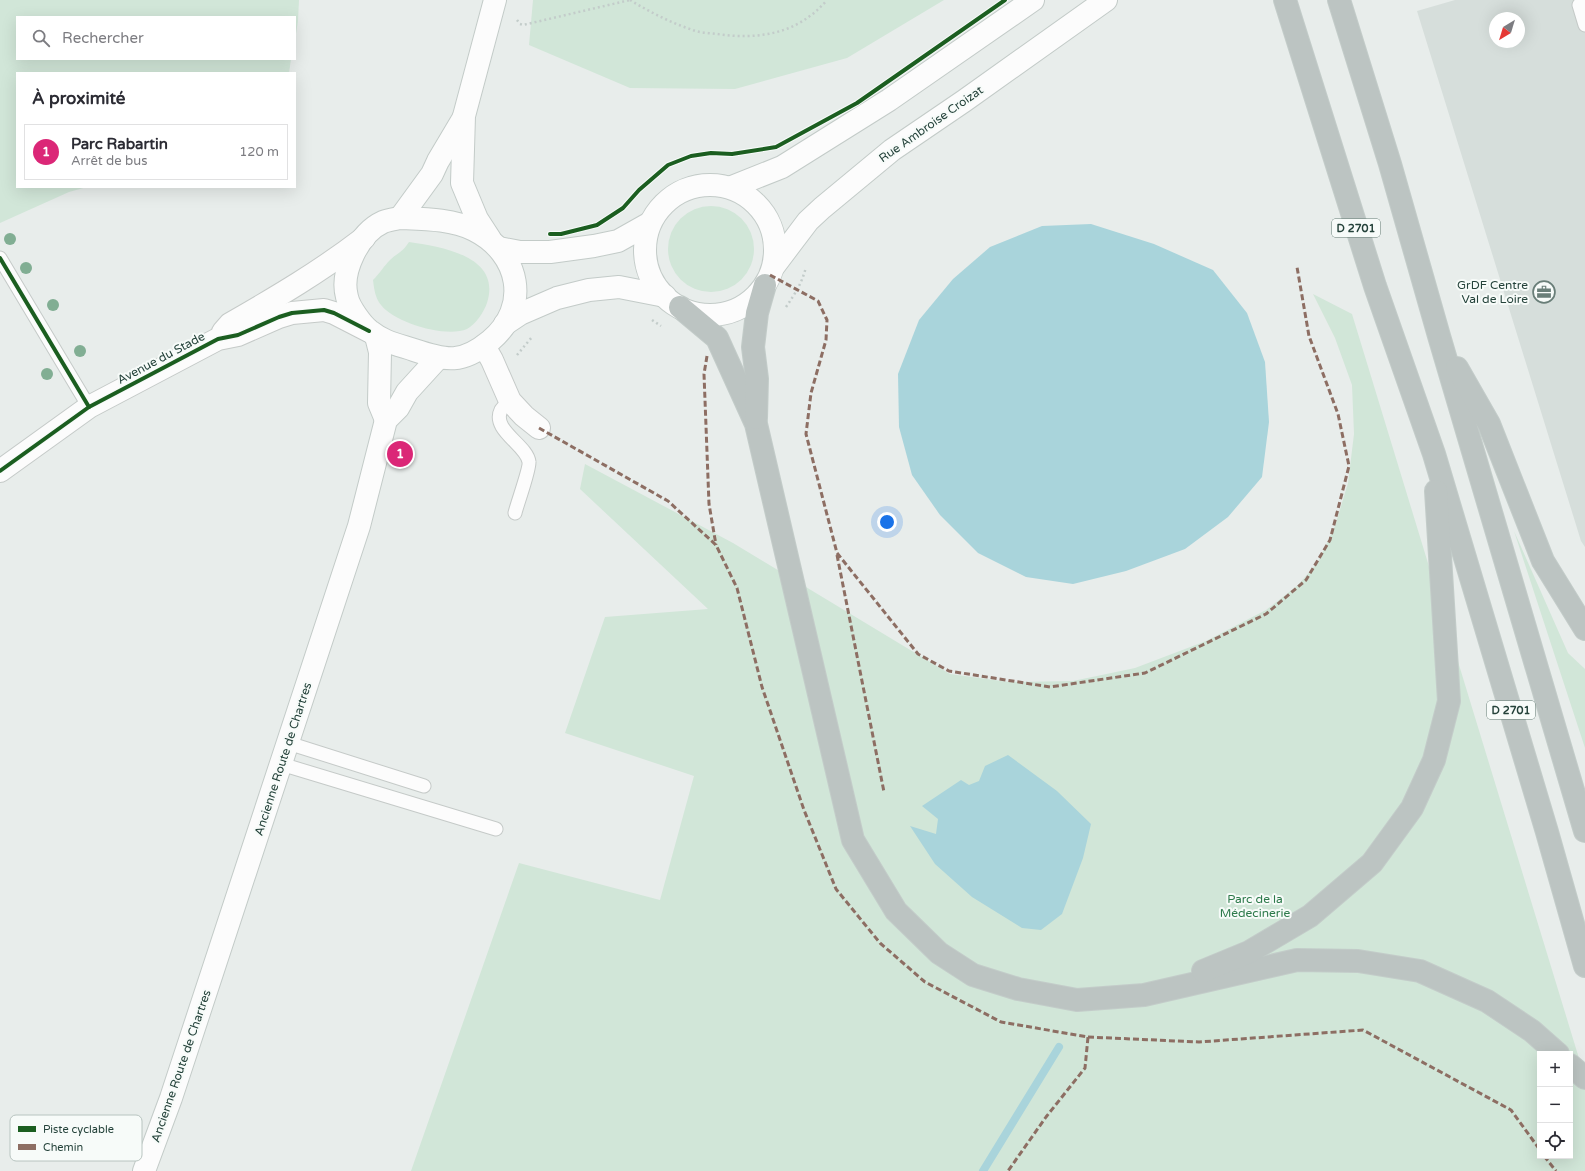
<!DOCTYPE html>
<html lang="fr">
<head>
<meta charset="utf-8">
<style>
	body { margin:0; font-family:"Varela Round",sans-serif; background:#f7f7f7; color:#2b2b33 }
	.controls { position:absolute; right:12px; bottom:12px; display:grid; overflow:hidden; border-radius:0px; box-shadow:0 4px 16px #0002 }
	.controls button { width:36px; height:36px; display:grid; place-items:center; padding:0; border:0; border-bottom:1px solid #e1e1e2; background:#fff; color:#2b2b33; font:20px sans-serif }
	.compass { position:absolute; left:1489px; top:12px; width:36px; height:36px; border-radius:50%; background:#fff; box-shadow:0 4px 16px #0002; rotate:218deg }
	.you { position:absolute; left:887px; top:522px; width:14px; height:14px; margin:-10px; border:3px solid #fff; border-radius:50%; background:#1a73e8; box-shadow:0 0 0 6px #1a73e833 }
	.badge { display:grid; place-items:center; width:26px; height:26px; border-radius:50%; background:#db2777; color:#fff; font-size:13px; font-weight:700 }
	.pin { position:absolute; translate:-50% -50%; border:2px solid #fff; box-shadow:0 1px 4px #0006 }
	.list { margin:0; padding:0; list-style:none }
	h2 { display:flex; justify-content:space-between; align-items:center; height:52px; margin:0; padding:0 16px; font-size:17px }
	h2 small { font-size:13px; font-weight:400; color:#7c7c81 }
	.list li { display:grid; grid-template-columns:26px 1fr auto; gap:12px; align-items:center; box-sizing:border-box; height:56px; margin:0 8px 8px; padding:0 8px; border:1px solid #e1e1e2; border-radius:0px }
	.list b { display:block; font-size:15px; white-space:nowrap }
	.list p { margin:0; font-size:13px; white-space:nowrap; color:#7c7c81 }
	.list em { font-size:13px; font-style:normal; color:#7c7c81 }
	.icon { flex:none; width:22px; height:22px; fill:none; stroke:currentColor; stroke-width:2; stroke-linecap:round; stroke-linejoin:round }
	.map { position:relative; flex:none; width:1585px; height:1171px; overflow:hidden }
	.search { position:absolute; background:#fff; box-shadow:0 4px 16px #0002; left:16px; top:16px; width:280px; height:44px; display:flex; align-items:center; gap:10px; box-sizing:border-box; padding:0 14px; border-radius:0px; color:#7c7c81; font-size:15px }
	.panel { position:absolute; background:#fff; box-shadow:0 4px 16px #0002; left:16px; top:72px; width:280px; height:116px; border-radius:0px }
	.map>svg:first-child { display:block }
	.built { fill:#d6dedb; fill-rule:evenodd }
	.green { fill:#d1e6d8; fill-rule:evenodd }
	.water { fill:#a9d4db }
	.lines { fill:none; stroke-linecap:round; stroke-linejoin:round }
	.stream { stroke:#a9d4db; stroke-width:8 }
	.lane-casing { stroke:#c5cac8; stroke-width:15 }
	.street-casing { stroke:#c5cac8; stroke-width:24 }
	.secondary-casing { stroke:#c3cbc8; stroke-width:24 }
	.highway-casing { stroke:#c3ccc9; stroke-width:24 }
	.path { stroke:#c3ccca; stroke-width:2.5; stroke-dasharray:2 3; stroke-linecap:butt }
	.lane { stroke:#fcfcfc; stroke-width:13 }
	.street { stroke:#fcfcfc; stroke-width:22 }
	.secondary { stroke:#fcfcfc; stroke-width:22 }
	.highway { stroke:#bcc4c2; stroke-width:22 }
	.quiet { stroke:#8d6e63; stroke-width:3; stroke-dasharray:6 3; stroke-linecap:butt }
	.cycleway-casing { stroke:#f7fbf9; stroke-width:6 }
	.cycleway { stroke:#1b5e20; stroke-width:4 }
	.tree { fill:#81ae93 }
	.labels { text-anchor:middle; stroke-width:4; stroke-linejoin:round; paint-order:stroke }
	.shield { fill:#f7fbf9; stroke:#637a73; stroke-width:1 }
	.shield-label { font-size:11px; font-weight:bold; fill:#24423a }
	.street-label { font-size:12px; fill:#24423a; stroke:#f7fbf9 }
	.poi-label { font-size:12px; fill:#24423a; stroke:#f7fbf9; text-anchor:end }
	.park-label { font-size:12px; fill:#2d7a4b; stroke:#f7fbf9 }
	.key { fill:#f7fbf9; stroke:#b8c4c0; stroke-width:1 }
	.key-label { font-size:11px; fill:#24423a }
</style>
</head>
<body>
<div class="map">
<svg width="1585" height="1171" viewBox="0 0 1585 1171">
	<rect width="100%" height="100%" fill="#e8edeb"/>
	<path class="built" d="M1455 0H1585V547L1581 541 1417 11ZM1495 18H1519V42H1495Z"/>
	<g class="green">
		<polygon points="0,0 299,0 298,21 295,40 295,17 17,17 17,59 291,59 289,73 17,73 17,187 87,187 69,192 0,223"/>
		<polygon points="533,0 944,0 847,58 735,89 630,88 529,45"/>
		<circle cx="711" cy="249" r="43"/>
		<path d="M409 242C442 247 502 256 487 303 484 312 475 325 467 329 446 338 395 323 381 305 375 298 374 288 373 280 380 273 384 266 390 260 397 253 402 253 409 242Z"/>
		<path d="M1313 294 1352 314 1585 1078V1171H411L519 863 660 900 694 776 565 733 605 617 708 609 580 489 585 464 733 543 950 674 1009 682 1073 681 1135 668 1206 641 1266 610 1298 585 1318 562 1335 526 1348 483 1354 434 1352 385 1335 338ZM1540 1054H1570V1156H1540Z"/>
		<polygon points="1514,531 1568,653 1585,669 1585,748"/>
	</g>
	<g class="water">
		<polygon points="1091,224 1154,244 1213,270 1247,313 1265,362 1269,422 1262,477 1228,517 1185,549 1126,571 1073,584 1026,577 978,553 940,515 912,475 899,427 898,374 919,320 953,279 990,247 1042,226"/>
		<polygon points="1008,755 1057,791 1091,824 1083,858 1062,914 1041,930 1022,928 972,897 935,864 910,826 936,834 938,819 922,806 961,780 969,785 979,781 985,766"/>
	</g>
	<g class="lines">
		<polyline class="stream" points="983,1171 1059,1047"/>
		<g class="lane-casing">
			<g id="lane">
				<polyline points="1585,4 1579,5 1585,25"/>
				<polyline points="0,258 89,407"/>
				<path d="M510 401C508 403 503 407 501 410 491 430 527 445 529 462 530 469 517 504 515 513"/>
				<polyline points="288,743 424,786"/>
				<polyline points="281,764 496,829"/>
			</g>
		</g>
		<g class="street-casing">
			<g id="street">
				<path d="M223 332 230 324C277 297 321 271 364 238"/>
				<polyline points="484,346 492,360 510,401 524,416 539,428"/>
				<polyline points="0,471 89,407 218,339 238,335 279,317 292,313 324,310 334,313 369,331"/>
			</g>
		</g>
		<g class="secondary-casing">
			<g id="secondary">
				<circle cx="710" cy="250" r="65"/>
				<polyline points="732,187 782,167 889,100 1033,0"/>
				<path d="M400 218C424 219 452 219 474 230 520 253 531 307 490 341 462 364 447 361 414 350 399 345 383 342 370 331 362 325 349 307 347 297 340 272 359 233 383 222 388 220 395 219 400 218Z"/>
				<polyline points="400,218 432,174 438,161 463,119"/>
				<polyline points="490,239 477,219 462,183 464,116 495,0"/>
				<polyline points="499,248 520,252 550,252 594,246 618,241 650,223"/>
				<polyline points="774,266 808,221 822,208 892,150 964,101 1106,0"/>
				<polyline points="505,324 520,314 557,298 589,290 619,287 665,296"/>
				<polyline points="376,336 380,352 379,403 386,420"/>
				<polyline points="144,1171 171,1098 359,526 386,420 398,408 407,392 438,358"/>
			</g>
		</g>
		<g class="highway-casing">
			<g id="highway">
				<polyline points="1285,0 1375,286 1434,454 1547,832 1585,966"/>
				<polyline points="1339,0 1390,164 1439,336 1585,831"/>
				<polyline points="680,307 717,338 756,424 853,840 896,911 939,953 973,975 1018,989 1077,1000 1144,995 1297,960 1358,961 1420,971 1487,1001 1532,1031 1558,1054"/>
				<polyline points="1457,368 1489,424 1543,561 1585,629"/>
				<polyline points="756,418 757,379 753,347 757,313 765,285"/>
				<polyline points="1203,971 1249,952 1310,916 1372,863 1412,808 1434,760 1449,701 1436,491"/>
				<polyline points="1570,1065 1585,1078"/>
			</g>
		</g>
		<g class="path">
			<path d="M630 0C650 12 671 23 693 30 700 33 709 33 717 34 759 40 798 34 827 0"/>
			<polyline points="517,20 520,24 523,25 630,0"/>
			<path d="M786 307C795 294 802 283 806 267"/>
			<polyline points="652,320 661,326"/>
			<polyline points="517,355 532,337"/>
		</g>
		<use href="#lane" class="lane"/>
		<use href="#street" class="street"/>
		<use href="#secondary" class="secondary"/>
		<use href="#highway" class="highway"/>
		<g class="quiet">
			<polyline points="770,275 818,301 827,320 826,340 811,393 806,434 837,553 918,654 949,671 1050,687 1145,673 1266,614 1306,580 1330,540 1349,466 1338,414 1309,336 1297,267"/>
			<polyline points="707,356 704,374 709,504 716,545"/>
			<polyline points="539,428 668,501 716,545 737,588 762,687 804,810 836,889 880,943 925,982 1001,1022 1088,1037 1085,1068 1046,1117 1008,1171"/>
			<polyline points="837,555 884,792"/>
			<polyline points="1088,1037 1199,1042 1363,1030 1511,1110 1540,1150"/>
			<polyline points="1544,1156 1556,1171"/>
		</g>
		<g class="cycleway-casing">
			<g id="cycleway">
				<polyline points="550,234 561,234 597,225 623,208 639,190 668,165 691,156 711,153 732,154 776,147 857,103 1005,0"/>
				<polyline points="0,258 89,407"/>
				<polyline points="0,471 89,407 218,339 238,335 279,317 292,313 324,310 334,313 369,331"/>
			</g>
		</g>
		<use href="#cycleway" class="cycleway"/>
	</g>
	<g class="tree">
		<circle cx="10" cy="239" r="6"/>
		<circle cx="26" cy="268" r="6"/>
		<circle cx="53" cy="305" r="6"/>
		<circle cx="80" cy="351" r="6"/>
		<circle cx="47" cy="374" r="6"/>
	</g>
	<defs>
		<g id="office-ring" transform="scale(1.15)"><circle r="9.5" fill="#f7fbf9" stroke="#697e78" stroke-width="1.5"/><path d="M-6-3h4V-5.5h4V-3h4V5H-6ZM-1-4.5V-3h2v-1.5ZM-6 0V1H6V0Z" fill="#697e78"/></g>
	</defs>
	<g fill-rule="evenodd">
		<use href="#office-ring" x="1544" y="292"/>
	</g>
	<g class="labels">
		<g class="shield">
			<rect x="1332" y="219" width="48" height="18" rx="3"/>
			<rect x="1487" y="701" width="48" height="18" rx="3"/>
		</g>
		<g class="shield-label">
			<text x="1356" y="232">D 2701</text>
			<text x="1511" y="714">D 2701</text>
		</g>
		<g class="street-label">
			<text transform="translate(931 124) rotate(-35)" y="4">Rue Ambroise Croizat</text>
			<text transform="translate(161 358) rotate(-28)" y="4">Avenue du Stade</text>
			<text transform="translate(283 759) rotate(-72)" y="4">Ancienne Route de Chartres</text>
			<text transform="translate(181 1066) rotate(-71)" y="4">Ancienne Route de Chartres</text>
		</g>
		<g class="poi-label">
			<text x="1528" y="289">GrDF Centre<tspan x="1528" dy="14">Val de Loire</tspan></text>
		</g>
		<g class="park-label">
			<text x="1255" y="903">Parc de la<tspan x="1255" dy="14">Médecinerie</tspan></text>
		</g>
	</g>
	<rect x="10" y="1115" width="132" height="46" rx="6" class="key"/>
	<rect x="18" y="1126" width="18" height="6" fill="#1b5e20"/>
	<rect x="18" y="1144" width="18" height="6" fill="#8d6e63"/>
	<g class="key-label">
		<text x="43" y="1133">Piste cyclable</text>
		<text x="43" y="1151">Chemin</text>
	</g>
</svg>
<div class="controls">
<button>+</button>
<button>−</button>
<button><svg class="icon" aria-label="locate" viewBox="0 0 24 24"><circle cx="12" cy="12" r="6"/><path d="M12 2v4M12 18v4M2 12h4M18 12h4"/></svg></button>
</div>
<svg class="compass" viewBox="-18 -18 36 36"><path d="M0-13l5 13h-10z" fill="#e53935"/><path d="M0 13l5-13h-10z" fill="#7c7c81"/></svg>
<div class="you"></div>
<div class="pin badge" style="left:400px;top:454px">1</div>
<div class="search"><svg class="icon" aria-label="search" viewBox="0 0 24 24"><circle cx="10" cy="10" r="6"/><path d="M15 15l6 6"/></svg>Rechercher</div>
<section class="panel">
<h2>À proximité<small></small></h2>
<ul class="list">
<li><span class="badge">1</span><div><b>Parc Rabartin</b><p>Arrêt de bus</p></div><em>120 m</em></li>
</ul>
</section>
</div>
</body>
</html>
